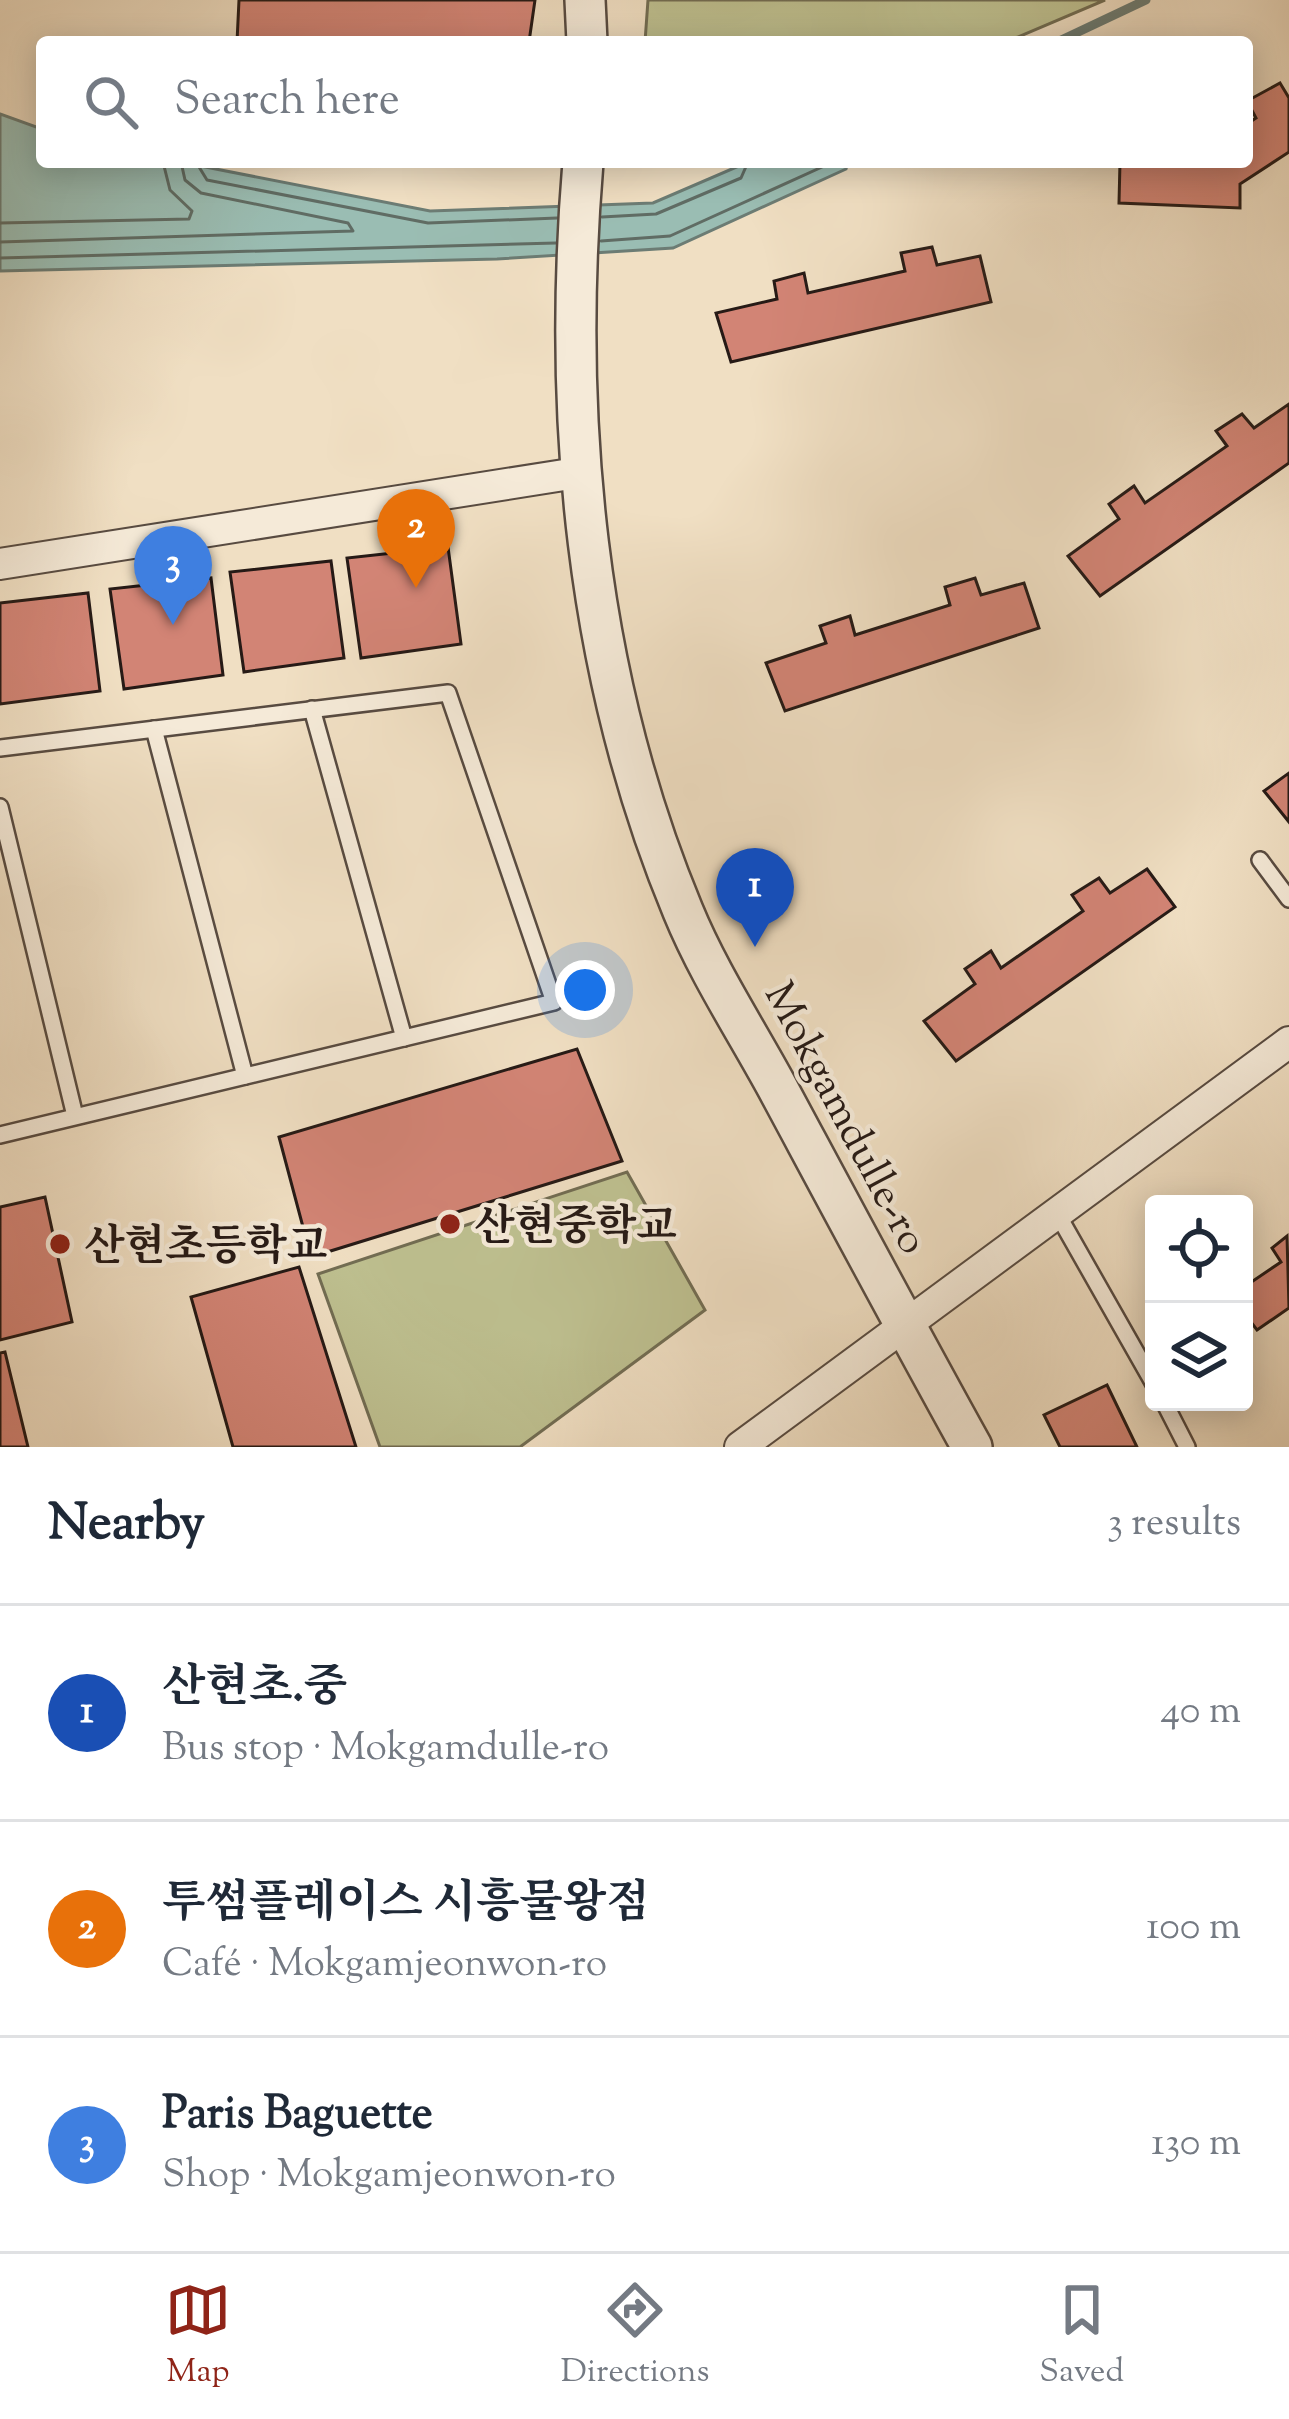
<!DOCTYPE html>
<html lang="en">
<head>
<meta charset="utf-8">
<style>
	body { margin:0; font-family:"Sorts Mill Goudy","Noto Serif KR",serif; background:#f2f2f3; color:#1f2937 }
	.controls { position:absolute; right:36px; bottom:36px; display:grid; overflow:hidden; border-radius:12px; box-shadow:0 6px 30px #0003 }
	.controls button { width:108px; height:108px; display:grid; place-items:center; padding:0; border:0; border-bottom:3px solid #e0e1e3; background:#fff; color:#1f2937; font:60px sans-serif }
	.you { position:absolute; left:585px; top:990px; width:42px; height:42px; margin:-30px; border:9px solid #fff; border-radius:50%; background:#1a73e8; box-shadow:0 0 0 18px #1a73e833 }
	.badge { display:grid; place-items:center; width:78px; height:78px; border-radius:50%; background:#8f2418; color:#fff; font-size:39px; font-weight:700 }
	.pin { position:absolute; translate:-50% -99px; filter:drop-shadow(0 3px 6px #0008) }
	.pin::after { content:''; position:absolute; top:63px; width:42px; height:36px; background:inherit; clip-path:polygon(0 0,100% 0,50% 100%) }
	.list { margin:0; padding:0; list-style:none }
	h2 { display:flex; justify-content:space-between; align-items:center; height:156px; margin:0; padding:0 48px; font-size:51px }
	h2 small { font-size:39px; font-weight:400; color:#747a83 }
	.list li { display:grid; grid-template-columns:78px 1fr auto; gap:36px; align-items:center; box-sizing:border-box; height:216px; padding:0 48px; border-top:3px solid #e0e1e3 }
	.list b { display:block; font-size:45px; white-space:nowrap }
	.list p { margin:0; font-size:39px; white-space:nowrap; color:#747a83 }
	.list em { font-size:39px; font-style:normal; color:#747a83 }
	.icon { flex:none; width:66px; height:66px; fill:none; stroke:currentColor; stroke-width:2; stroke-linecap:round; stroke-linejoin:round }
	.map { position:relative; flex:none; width:1289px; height:1447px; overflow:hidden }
	.search { position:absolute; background:#fff; box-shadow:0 6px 30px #0003; left:36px; right:36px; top:36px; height:132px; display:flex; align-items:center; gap:30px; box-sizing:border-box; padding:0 42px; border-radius:12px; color:#747a83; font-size:45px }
	.sheet { height:804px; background:#fff }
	nav { display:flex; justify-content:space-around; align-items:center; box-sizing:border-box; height:168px; border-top:3px solid #e0e1e3; background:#fff; font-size:33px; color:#747a83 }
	nav a { display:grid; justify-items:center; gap:6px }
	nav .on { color:#8f2418 }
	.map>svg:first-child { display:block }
	.green { fill:#bec090; stroke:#726d53; stroke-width:3 }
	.water { fill:#9abdb3; stroke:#6c7c74; stroke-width:3 }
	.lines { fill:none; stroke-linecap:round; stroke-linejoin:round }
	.shore { stroke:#606c64; stroke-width:3 }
	.stream { stroke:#6c7c74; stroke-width:9 }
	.building { fill:#d28475; stroke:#261a16; stroke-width:3 }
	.service-casing { stroke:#584b41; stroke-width:20 }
	.minor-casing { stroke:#584b41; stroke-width:34 }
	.tertiary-casing { stroke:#584b41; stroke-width:44 }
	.service { stroke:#f5ead8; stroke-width:15 }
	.minor { stroke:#f5ead8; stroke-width:30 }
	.tertiary { stroke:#f5ead8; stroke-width:39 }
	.poi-dot { fill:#8f2418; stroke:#f5ead8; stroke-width:4.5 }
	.labels { text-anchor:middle; stroke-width:9; stroke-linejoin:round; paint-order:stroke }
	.street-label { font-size:42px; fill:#261a16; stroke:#f5ead8 }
	.poi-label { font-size:42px; font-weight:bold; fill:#261a16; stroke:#f5ead8; text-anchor:start }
</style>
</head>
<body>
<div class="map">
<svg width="1289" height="1447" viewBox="0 0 1289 1447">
	<rect width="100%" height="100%" fill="#f0dfc3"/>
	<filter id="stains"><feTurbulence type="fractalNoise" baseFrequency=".00167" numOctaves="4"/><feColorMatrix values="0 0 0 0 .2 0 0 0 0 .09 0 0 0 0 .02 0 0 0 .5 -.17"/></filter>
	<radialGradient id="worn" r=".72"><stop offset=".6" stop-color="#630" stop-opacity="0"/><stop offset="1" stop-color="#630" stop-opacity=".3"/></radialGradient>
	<g class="green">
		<polygon points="648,0 1105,0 1006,42 645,42"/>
		<polygon points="627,1172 705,1310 520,1447 380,1447 318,1274"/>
	</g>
	<polygon class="water" points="0,114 42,129 42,162 180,162 430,211 653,203 748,162 848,162 846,169 673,248 497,259 0,271"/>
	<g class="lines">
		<g class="shore">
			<polyline points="196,162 207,180 428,223 557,218"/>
			<polyline points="602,217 656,214 741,178 748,162"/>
			<polyline points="0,223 189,219 192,211 170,190 163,162"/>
			<polyline points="601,241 670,236 833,162"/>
			<polyline points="0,242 353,231 348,223 201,193 185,180 181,162"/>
			<polyline points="0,258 556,243"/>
		</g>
		<polyline class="stream" points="1057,42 1146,0"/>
	</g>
	<g class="building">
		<polygon points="239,0 535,0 529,42 237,42"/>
		<polygon points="1280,83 1289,98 1289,152 1240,184 1240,208 1119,203 1120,162 1247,162 1247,124 1256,118 1247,101"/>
		<polygon points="932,247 937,265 980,256 991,302 731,362 716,313 777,299 774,281 804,273 808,293 905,271 901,253"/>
		<polygon points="1289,404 1289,463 1100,596 1068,556 1119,519 1109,504 1134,486 1145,503 1227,446 1216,431 1242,414 1254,428"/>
		<polygon points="448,547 461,644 361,658 347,558"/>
		<polygon points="331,561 344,658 244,672 230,572"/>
		<polygon points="211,578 223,675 124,689 110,589"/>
		<polygon points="975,578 981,595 1024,583 1039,628 785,711 766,663 826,643 820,626 850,616 855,635 950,605 945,587"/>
		<polygon points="88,593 100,691 0,704 0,603"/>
		<polygon points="1289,773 1289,822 1264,791"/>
		<polygon points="1147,869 1175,907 956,1061 924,1021 975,984 965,969 991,951 1001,968 1083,911 1072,895 1099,878 1110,893"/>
		<polygon points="577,1049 622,1161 311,1257 279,1137"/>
		<polygon points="45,1197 72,1322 0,1340 0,1207"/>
		<polygon points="1287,1236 1289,1308 1257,1330 1244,1313 1244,1287 1281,1262 1272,1248"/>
		<polygon points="299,1267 356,1447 233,1447 191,1297"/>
		<polygon points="5,1352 28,1447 0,1447 0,1353"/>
		<polygon points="1107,1385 1137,1447 1060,1447 1044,1415"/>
	</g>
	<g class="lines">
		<g class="service-casing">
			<g id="service">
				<polyline points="312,709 404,1038"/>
				<polyline points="154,729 245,1076"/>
				<polyline points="0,748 448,693 554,1002 0,1135"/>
				<polyline points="0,807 75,1116"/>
				<polyline points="1260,860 1289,899"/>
				<polyline points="1058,1215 1154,1384"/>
				<polyline points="1164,1402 1187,1447"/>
			</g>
		</g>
		<g class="minor-casing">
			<g id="minor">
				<polyline points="0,564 583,472"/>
				<polyline points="740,1447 1289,1042"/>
			</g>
		</g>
		<g class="tertiary-casing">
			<g id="tertiary">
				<polyline points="585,0 587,42"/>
				<path d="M583 162C562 414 585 676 683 911 708 972 746 1030 777 1087 842 1208 906 1328 972 1447"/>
			</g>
		</g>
		<use href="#service" class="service"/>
		<use href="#minor" class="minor"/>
		<use href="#tertiary" class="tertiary"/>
	</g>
	<g class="poi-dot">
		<circle cx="450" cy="1224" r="12"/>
		<circle cx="60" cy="1244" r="12"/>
	</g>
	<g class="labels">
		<g class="street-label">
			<text transform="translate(848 1117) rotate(62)" y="15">Mokgamdulle-ro</text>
		</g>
		<g class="poi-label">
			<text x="474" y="1239">산현중학교</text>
			<text x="84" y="1259">산현초등학교</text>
		</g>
	</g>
	<rect width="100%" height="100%" filter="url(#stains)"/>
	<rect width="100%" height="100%" fill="url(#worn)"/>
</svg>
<div class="controls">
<button><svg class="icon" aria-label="locate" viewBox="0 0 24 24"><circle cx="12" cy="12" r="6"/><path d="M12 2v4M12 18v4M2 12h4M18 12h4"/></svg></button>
<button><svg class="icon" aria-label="layers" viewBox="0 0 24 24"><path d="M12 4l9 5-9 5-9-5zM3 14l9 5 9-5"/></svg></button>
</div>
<div class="you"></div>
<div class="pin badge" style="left:755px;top:947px;background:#1a4fb4">1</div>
<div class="pin badge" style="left:416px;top:588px;background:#e8710a">2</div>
<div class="pin badge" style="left:173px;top:625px;background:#3f7fe0">3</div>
<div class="search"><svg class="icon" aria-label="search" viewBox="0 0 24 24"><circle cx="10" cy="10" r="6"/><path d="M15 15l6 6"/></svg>Search here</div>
</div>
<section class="sheet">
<h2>Nearby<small>3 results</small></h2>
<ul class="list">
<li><span class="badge" style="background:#1a4fb4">1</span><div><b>산현초.중</b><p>Bus stop · Mokgamdulle-ro</p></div><em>40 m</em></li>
<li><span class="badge" style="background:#e8710a">2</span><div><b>투썸플레이스 시흥물왕점</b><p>Café · Mokgamjeonwon-ro</p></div><em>100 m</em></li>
<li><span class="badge" style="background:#3f7fe0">3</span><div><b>Paris Baguette</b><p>Shop · Mokgamjeonwon-ro</p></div><em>130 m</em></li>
</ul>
</section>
<nav>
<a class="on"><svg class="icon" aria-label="map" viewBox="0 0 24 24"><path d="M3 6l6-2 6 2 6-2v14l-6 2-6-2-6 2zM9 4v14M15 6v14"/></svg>Map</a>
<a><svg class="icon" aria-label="directions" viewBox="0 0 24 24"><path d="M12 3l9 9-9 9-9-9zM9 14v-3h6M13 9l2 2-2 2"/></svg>Directions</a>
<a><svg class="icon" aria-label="saved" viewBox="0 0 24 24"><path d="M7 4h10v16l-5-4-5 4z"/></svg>Saved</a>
</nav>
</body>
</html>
